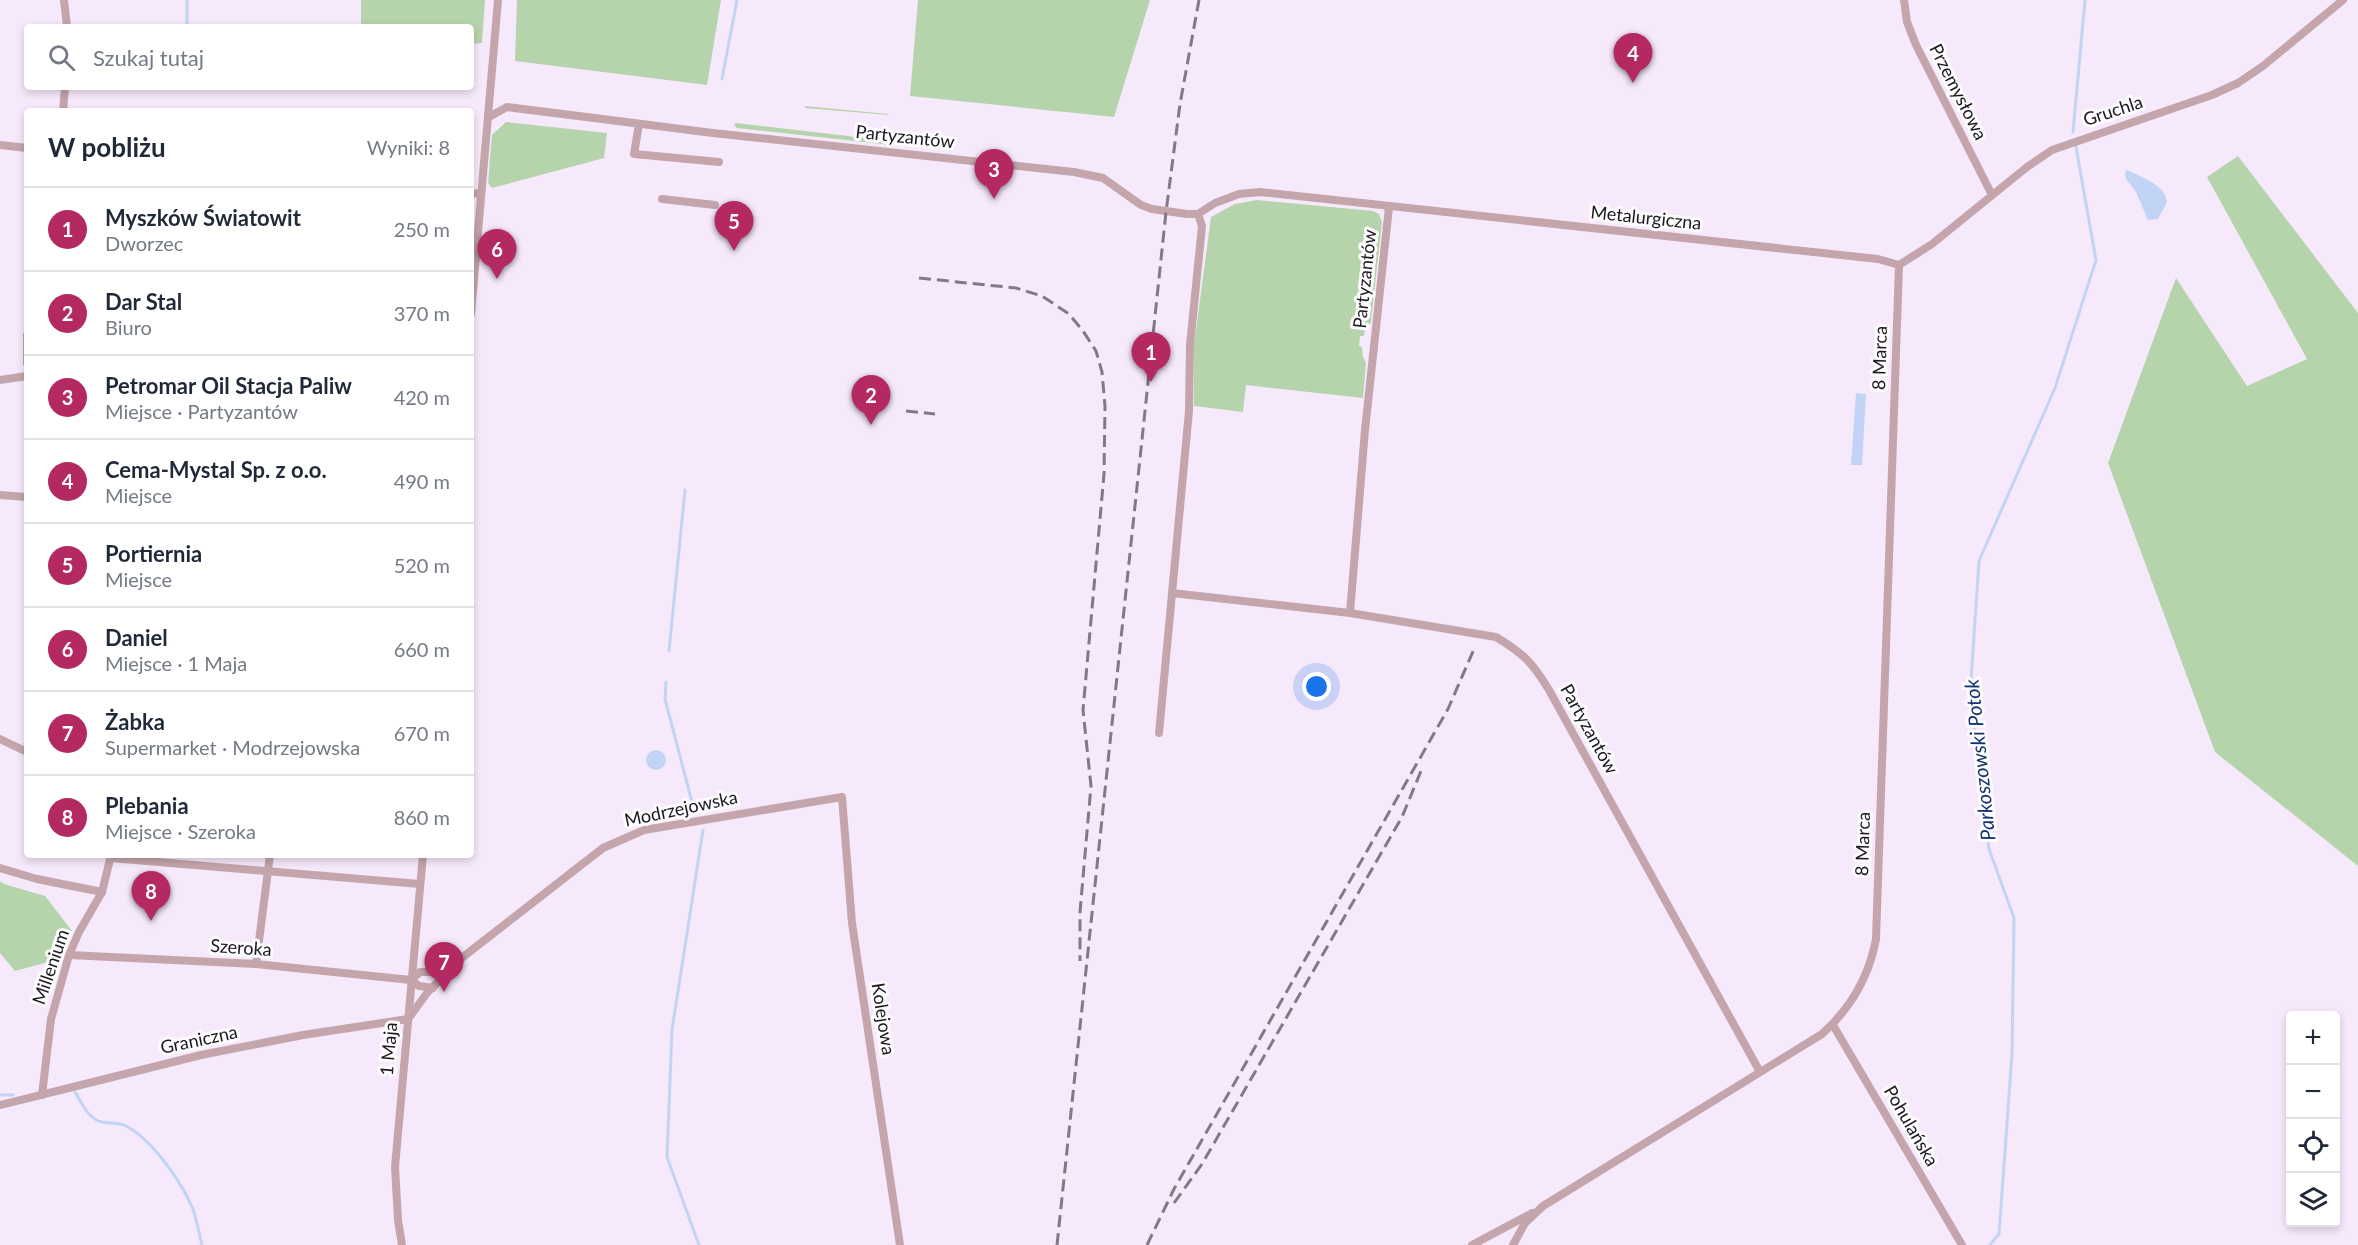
<!DOCTYPE html>
<html lang="pl">
<head>
<meta charset="utf-8">
<style>
	body { margin:0; font-family:Lato,sans-serif; background:#f6f6f7; color:#1f2937 }
	.controls { position:absolute; right:18px; bottom:18px; display:grid; overflow:hidden; border-radius:6px; box-shadow:0 3px 9px #0003 }
	.controls button { width:54px; height:54px; display:grid; place-items:center; padding:0; border:0; border-bottom:2px solid #e0e1e3; background:#fff; color:#1f2937; font:30px sans-serif }
	.you { position:absolute; left:1317px; top:687px; width:21px; height:21px; margin:-15px; border:4px solid #fff; border-radius:50%; background:#1a73e8; box-shadow:0 0 0 9px #1a73e833 }
	.badge { display:grid; place-items:center; width:39px; height:39px; border-radius:50%; background:#b52962; color:#fff; font-size:20px; font-weight:700 }
	.pin { position:absolute; translate:-50% -50px; filter:drop-shadow(0 2px 3px #0008) }
	.pin::after { content:''; position:absolute; top:32px; width:21px; height:18px; background:inherit; clip-path:polygon(0 0,100% 0,50% 100%) }
	.list { margin:0; padding:0; list-style:none }
	h2 { display:flex; justify-content:space-between; align-items:center; height:78px; margin:0; padding:0 24px; font-size:26px }
	h2 small { font-size:20px; font-weight:400; color:#747a83 }
	.list li { display:grid; grid-template-columns:39px 1fr auto; gap:18px; align-items:center; box-sizing:border-box; height:84px; padding:0 24px; border-top:2px solid #e0e1e3 }
	.list b { display:block; font-size:22px; white-space:nowrap }
	.list p { margin:0; font-size:20px; white-space:nowrap; color:#747a83 }
	.list em { font-size:20px; font-style:normal; color:#747a83 }
	.icon { flex:none; width:33px; height:33px; fill:none; stroke:currentColor; stroke-width:2; stroke-linecap:round; stroke-linejoin:round }
	.map { position:relative; flex:none; width:2358px; height:1245px; overflow:hidden }
	.search { position:absolute; background:#fff; box-shadow:0 3px 9px #0003; left:24px; top:24px; width:450px; height:66px; display:flex; align-items:center; gap:15px; box-sizing:border-box; padding:0 21px; border-radius:6px; color:#747a83; font-size:22px }
	.panel { position:absolute; background:#fff; box-shadow:0 3px 9px #0003; left:24px; top:108px; width:450px; height:750px; border-radius:6px }
	.map>svg:first-child { display:block }
	.green { fill:#b6d4ac }
	.water { fill:#c2d4f5 }
	.lines { fill:none; stroke-linecap:round; stroke-linejoin:round }
	.stream { stroke:#c2d4f5; stroke-width:3 }
	.minor { stroke:#c4a5ab; stroke-width:8 }
	.rail { stroke:#827886; stroke-width:3; stroke-dasharray:12 6; stroke-linecap:butt }
	.labels { text-anchor:middle; stroke-width:6; stroke-linejoin:round; paint-order:stroke }
	.street-label { font-size:18px; fill:#1d1620; stroke:#fcfcfc }
	.water-label { font-size:20px; font-style:italic; fill:#13326f; stroke:#fcfcfc }
</style>
</head>
<body>
<div class="map">
<svg width="2358" height="1245" viewBox="0 0 2358 1245">
	<rect width="100%" height="100%" fill="#f6e9fc"/>
	<g class="green">
		<polygon points="361,0 485,0 482,43 471,44 471,27 361,27"/>
		<polygon points="517,0 721,0 707,85 515,61"/>
		<polygon points="918,0 1150,0 1114,117 910,96"/>
		<polygon points="805,106 888,114 889,115 805,108"/>
		<polygon points="506,122 607,133 604,158 492,188 488,183 492,135"/>
		<polygon points="736,123 891,141 893,143 891,145 737,128 734,125"/>
		<polygon points="2238,156 2358,313 2358,866 2215,752 2108,463 2176,278 2247,386 2307,359 2207,177"/>
		<polygon points="1257,200 1373,211 1379,214 1382,222 1371,322 1365,328 1364,336 1360,336 1359,346 1362,347 1363,357 1366,363 1363,398 1246,385 1243,412 1194,406 1194,345 1211,217 1235,204"/>
		<polygon points="0,881 4,884 45,896 72,931 56,960 15,971 0,953"/>
	</g>
	<g class="water">
		<path d="M2127 170C2141 177 2166 185 2167 202L2158 219 2148 220 2136 192 2126 179 2125 172Z"/>
		<polygon points="1856,393 1866,394 1862,465 1851,465"/>
		<circle cx="656" cy="760" r="10"/>
	</g>
	<g class="lines">
		<g class="stream">
			<polyline points="187,27 187,0"/>
			<polyline points="722,79 737,0"/>
			<polyline points="2073,132 2085,0"/>
			<polyline points="669,651 685,490"/>
			<polyline points="666,682 665,699 692,802"/>
			<path d="M75 1092C81 1102 89 1120 102 1122 111 1124 119 1122 128 1127 153 1141 182 1183 193 1209 197 1221 199 1233 202 1245"/>
			<polyline points="0,1095 13,1095"/>
			<polyline points="699,1245 667,1157 672,1030 703,830"/>
			<polyline points="1990,1245 1999,1234 2012,1054 2014,918 1989,849 1970,695 1979,561 2055,388 2096,260 2076,147"/>
		</g>
		<g class="minor">
			<polyline points="64,0 67,27"/>
			<polyline points="1904,0 1907,22 1916,45 1992,195"/>
			<polyline points="63,111 65,87"/>
			<polyline points="489,117 507,107 713,133 1074,172 1103,178 1141,205 1152,209 1187,214 1198,214 1215,203 1239,194 1260,192 1878,259 1899,265"/>
			<polyline points="639,124 634,154 719,162"/>
			<polyline points="0,145 27,148"/>
			<polyline points="471,193 481,194"/>
			<polyline points="662,199 715,205"/>
			<polyline points="1899,265 1932,244 2027,167 2052,150 2212,95 2238,83 2263,66 2343,0"/>
			<polyline points="471,314 498,0"/>
			<polyline points="27,335 27,363"/>
			<polyline points="0,380 27,376"/>
			<polyline points="0,495 27,497"/>
			<path d="M1172 593 1350 613 1496 637C1524 654 1532 662 1549 690L1760 1072"/>
			<polyline points="1350,613 1365,430 1389,207"/>
			<polyline points="1159,733 1189,411 1190,345 1202,226 1198,214"/>
			<polyline points="0,739 27,752"/>
			<polyline points="111,858 420,884"/>
			<polyline points="0,868 37,879 102,892"/>
			<polyline points="69,955 256,964 411,980"/>
			<polyline points="256,964 270,855"/>
			<polyline points="411,980 420,972 433,972 456,962"/>
			<polyline points="411,980 419,986 433,988"/>
			<polyline points="1833,1025 1962,1245"/>
			<polyline points="42,1095 51,1019 69,955 79,932 102,892 111,855"/>
			<polyline points="0,1105 201,1055 303,1035 408,1019 427,993 459,960 603,848 644,830 842,797 852,923 900,1245"/>
			<polyline points="402,1245 398,1220 395,1167 423,855"/>
			<polyline points="1472,1245 1532,1213"/>
			<path d="M1513 1245 1525 1223 1543 1206 1822 1034C1851 1008 1869 977 1876 939L1899 265"/>
		</g>
		<g class="rail">
			<polyline points="919,278 1016,288 1042,296 1069,314 1083,331 1096,351 1102,372 1105,406 1104,474 1083,710 1091,786 1080,912 1080,961"/>
			<polyline points="906,411 935,414"/>
			<polyline points="1174,1203 1202,1164 1402,817 1421,771"/>
			<polyline points="1057,1245 1166,212 1180,104 1199,0"/>
			<polyline points="1147,1245 1174,1189 1448,709 1474,649"/>
		</g>
	</g>
	<g class="labels">
		<g class="street-label">
			<text transform="translate(1958 92) rotate(63)" y="6">Przemysłowa</text>
			<text transform="translate(2113 111) rotate(-18)" y="6">Gruchla</text>
			<text transform="translate(905 137) rotate(6)" y="6">Partyzantów</text>
			<text transform="translate(1646 218) rotate(6)" y="6">Metalurgiczna</text>
			<text transform="translate(1365 279) rotate(-84)" y="6">Partyzantów</text>
			<text transform="translate(1880 358) rotate(-88)" y="6">8 Marca</text>
			<text transform="translate(1589 729) rotate(61)" y="6">Partyzantów</text>
			<text transform="translate(681 809) rotate(-12)" y="6">Modrzejowska</text>
			<text transform="translate(1863 844) rotate(-88)" y="6">8 Marca</text>
			<text transform="translate(241 948) rotate(4)" y="6">Szeroka</text>
			<text transform="translate(51 967) rotate(-71)" y="6">Millenium</text>
			<text transform="translate(883 1019) rotate(81)" y="6">Kolejowa</text>
			<text transform="translate(199 1040) rotate(-12)" y="6">Graniczna</text>
			<text transform="translate(389 1049) rotate(-85)" y="6">1 Maja</text>
			<text transform="translate(1911 1126) rotate(60)" y="6">Pohulańska</text>
		</g>
		<g class="water-label">
			<text transform="translate(1980 760) rotate(-96)" y="7">Parkoszowski Potok</text>
		</g>
	</g>
</svg>
<div class="controls">
<button>+</button>
<button>−</button>
<button><svg class="icon" aria-label="locate" viewBox="0 0 24 24"><circle cx="12" cy="12" r="6"/><path d="M12 2v4M12 18v4M2 12h4M18 12h4"/></svg></button>
<button><svg class="icon" aria-label="layers" viewBox="0 0 24 24"><path d="M12 4l9 5-9 5-9-5zM3 14l9 5 9-5"/></svg></button>
</div>
<div class="you"></div>
<div class="pin badge" style="left:1151px;top:382px">1</div>
<div class="pin badge" style="left:871px;top:425px">2</div>
<div class="pin badge" style="left:994px;top:199px">3</div>
<div class="pin badge" style="left:1633px;top:83px">4</div>
<div class="pin badge" style="left:734px;top:251px">5</div>
<div class="pin badge" style="left:497px;top:279px">6</div>
<div class="pin badge" style="left:444px;top:992px">7</div>
<div class="pin badge" style="left:151px;top:921px">8</div>
<div class="search"><svg class="icon" aria-label="search" viewBox="0 0 24 24"><circle cx="10" cy="10" r="6"/><path d="M15 15l6 6"/></svg>Szukaj tutaj</div>
<section class="panel">
<h2>W pobliżu<small>Wyniki: 8</small></h2>
<ul class="list">
<li><span class="badge">1</span><div><b>Myszków Światowit</b><p>Dworzec</p></div><em>250 m</em></li>
<li><span class="badge">2</span><div><b>Dar Stal</b><p>Biuro</p></div><em>370 m</em></li>
<li><span class="badge">3</span><div><b>Petromar Oil Stacja Paliw</b><p>Miejsce · Partyzantów</p></div><em>420 m</em></li>
<li><span class="badge">4</span><div><b>Cema-Mystal Sp. z o.o.</b><p>Miejsce</p></div><em>490 m</em></li>
<li><span class="badge">5</span><div><b>Portiernia</b><p>Miejsce</p></div><em>520 m</em></li>
<li><span class="badge">6</span><div><b>Daniel</b><p>Miejsce · 1 Maja</p></div><em>660 m</em></li>
<li><span class="badge">7</span><div><b>Żabka</b><p>Supermarket · Modrzejowska</p></div><em>670 m</em></li>
<li><span class="badge">8</span><div><b>Plebania</b><p>Miejsce · Szeroka</p></div><em>860 m</em></li>
</ul>
</section>
</div>
</body>
</html>
